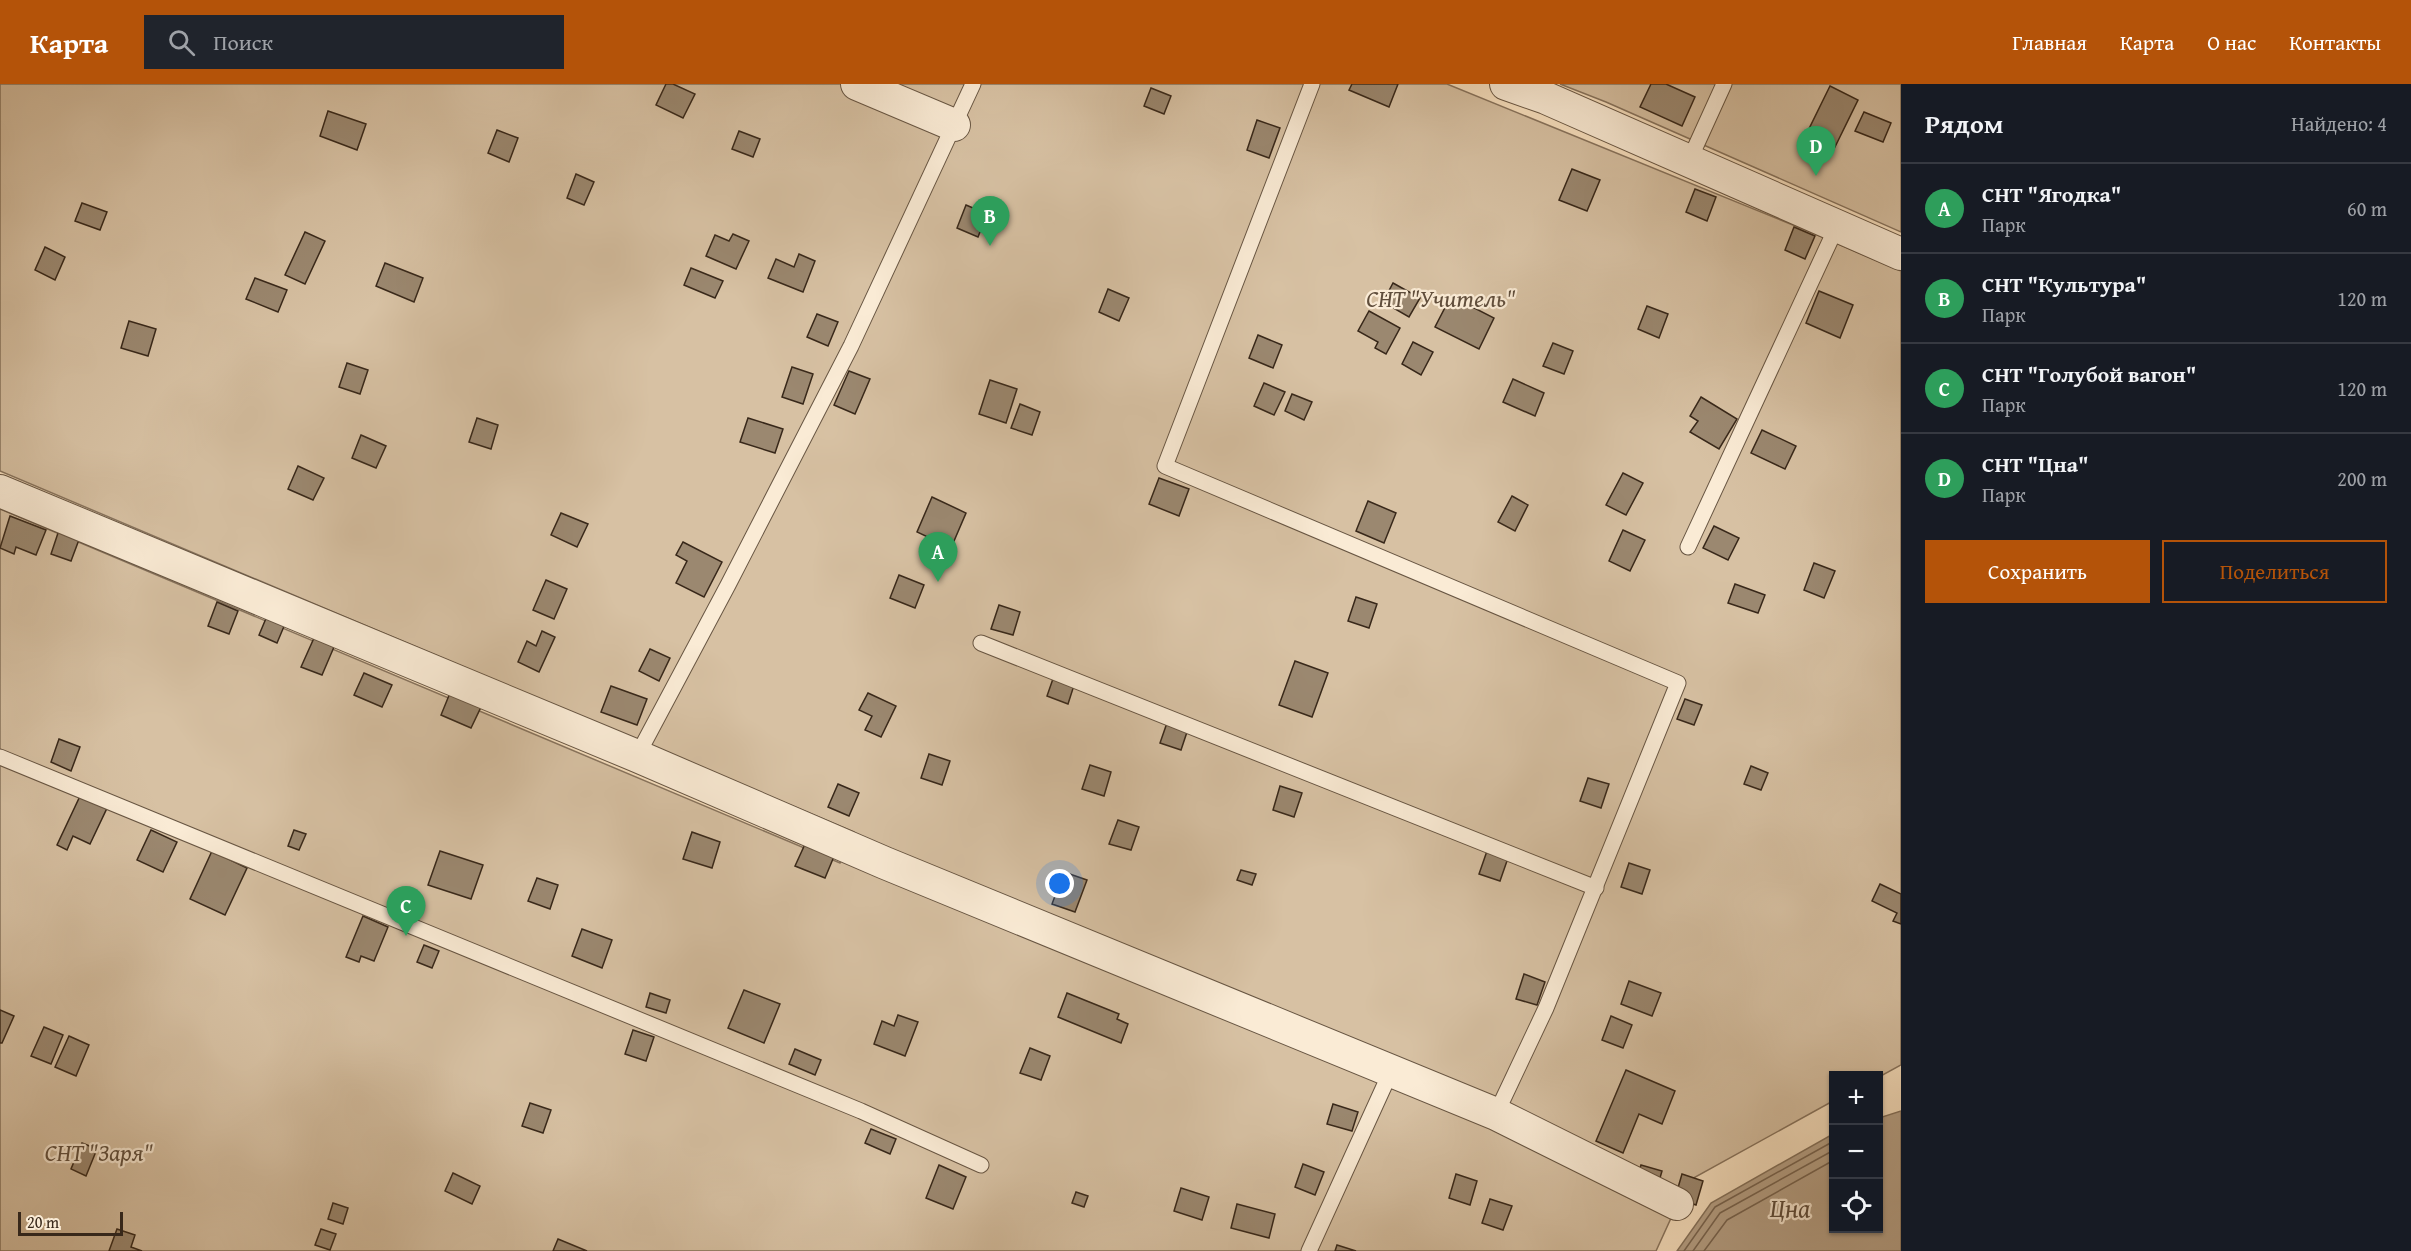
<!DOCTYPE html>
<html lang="ru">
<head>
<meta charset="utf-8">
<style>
	body { margin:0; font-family:"Gentium Book Plus",serif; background:#20242c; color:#f1f3f6 }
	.controls { position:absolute; right:18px; bottom:18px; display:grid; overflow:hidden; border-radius:0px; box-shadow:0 2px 4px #0004 }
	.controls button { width:54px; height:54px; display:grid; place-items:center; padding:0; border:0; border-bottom:2px solid #363941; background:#171b24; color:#f1f3f6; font:30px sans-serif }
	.scale { position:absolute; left:18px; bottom:15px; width:105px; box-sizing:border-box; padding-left:6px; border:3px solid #38281a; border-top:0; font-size:16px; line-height:21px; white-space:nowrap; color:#38281a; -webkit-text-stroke:4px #faebd5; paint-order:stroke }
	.you { position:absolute; left:1060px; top:800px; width:21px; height:21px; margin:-15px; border:4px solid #fff; border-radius:50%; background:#1a73e8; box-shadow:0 0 0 9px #1a73e833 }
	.badge { display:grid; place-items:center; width:39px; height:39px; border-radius:50%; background:#b45309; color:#fff; font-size:20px; font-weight:700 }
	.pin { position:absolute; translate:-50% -50px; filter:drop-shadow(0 2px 3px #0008) }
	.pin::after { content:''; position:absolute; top:32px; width:21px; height:18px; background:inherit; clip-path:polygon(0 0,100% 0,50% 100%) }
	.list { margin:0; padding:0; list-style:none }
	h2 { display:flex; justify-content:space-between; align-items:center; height:78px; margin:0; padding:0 24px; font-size:26px }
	h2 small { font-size:20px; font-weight:400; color:#9ea1a6 }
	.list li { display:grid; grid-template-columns:39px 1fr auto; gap:18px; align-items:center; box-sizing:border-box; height:90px; padding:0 24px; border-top:2px solid #363941 }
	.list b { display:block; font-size:22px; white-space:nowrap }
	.list p { margin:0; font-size:20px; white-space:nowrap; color:#9ea1a6 }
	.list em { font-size:20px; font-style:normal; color:#9ea1a6 }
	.actions { display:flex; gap:12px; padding:18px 24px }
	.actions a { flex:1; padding:14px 0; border:2px solid #b45309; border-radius:0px; text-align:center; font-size:21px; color:#b45309 }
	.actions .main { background:#b45309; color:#fff }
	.icon { flex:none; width:33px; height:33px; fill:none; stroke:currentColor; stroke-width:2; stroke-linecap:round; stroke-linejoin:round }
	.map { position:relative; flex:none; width:1901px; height:1167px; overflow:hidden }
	header { display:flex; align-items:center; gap:36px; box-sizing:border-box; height:84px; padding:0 30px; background:#b45309; color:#fff }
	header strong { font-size:28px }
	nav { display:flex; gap:33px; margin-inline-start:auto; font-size:21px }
	.search { width:420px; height:54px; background:#20242c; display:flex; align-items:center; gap:15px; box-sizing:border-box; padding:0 21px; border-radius:0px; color:#9ea1a6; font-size:22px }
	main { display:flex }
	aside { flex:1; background:#171b24 }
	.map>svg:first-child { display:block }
	.green { fill:#d7c1a3; stroke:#88745e; stroke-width:1.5 }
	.water { fill:#b6a187; stroke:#84715b; stroke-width:1.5 }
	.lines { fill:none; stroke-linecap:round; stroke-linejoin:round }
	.shore { stroke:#776450; stroke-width:1.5 }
	.building { fill:#9b8870; stroke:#38281a; stroke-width:1.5 }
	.lane-casing { stroke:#685643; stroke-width:17 }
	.street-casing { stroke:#685643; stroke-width:34 }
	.lane { stroke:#faebd5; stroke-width:15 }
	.street { stroke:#faebd5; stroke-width:32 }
	.labels { text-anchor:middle; stroke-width:4.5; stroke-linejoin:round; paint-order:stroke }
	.park-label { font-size:24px; font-style:italic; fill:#604e3c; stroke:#faebd5 }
	.water-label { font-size:26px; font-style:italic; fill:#5e4c3b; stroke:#faebd5 }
</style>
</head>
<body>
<header>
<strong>Карта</strong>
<div class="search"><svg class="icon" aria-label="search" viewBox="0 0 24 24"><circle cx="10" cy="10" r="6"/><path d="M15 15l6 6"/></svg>Поиск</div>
<nav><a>Главная</a><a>Карта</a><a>О нас</a><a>Контакты</a></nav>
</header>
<main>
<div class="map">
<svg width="1901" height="1167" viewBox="0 0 1901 1167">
	<rect width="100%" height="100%" fill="#f7e0bf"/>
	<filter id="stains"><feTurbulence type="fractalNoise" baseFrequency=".00333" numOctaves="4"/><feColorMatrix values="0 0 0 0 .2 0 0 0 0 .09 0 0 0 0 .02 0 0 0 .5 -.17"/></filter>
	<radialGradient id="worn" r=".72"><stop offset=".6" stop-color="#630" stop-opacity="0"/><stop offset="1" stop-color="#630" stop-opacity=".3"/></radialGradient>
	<g class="green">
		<polygon points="0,0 1447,0 1815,150 1901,187 1901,981 1879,993 1834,992 1833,1017 1688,1097 1656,1167 0,1167 0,425 840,779 854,748 0,387"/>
		<polygon points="1560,0 1901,0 1901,148 1606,18"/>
	</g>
	<polygon class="water" points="1901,1027 1901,1167 1677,1167 1711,1119 1833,1050 1834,1144 1878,1144 1879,1034"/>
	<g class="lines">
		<g class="shore">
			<polyline points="1684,1167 1715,1123 1834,1057"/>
			<polyline points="1693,1167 1720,1129 1834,1066"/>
			<polyline points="1704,1167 1727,1136 1834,1076"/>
		</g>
	</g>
	<g class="building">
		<polygon points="666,0 673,0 695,10 683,34 656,21"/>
		<polygon points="1352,0 1398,0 1389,23 1349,6"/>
		<polygon points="1651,0 1666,0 1695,13 1682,42 1640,23"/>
		<polygon points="1830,2 1858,16 1832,69 1804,55"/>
		<polygon points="1151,4 1171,12 1164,30 1144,22"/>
		<polygon points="328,27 366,40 357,66 320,52"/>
		<polygon points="1864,28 1891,39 1883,58 1855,47"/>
		<polygon points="1257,36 1280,44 1269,74 1247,66"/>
		<polygon points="497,46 518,54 509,78 488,69"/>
		<polygon points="739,47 760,55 753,73 732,65"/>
		<polygon points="1572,85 1600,96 1587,127 1559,116"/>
		<polygon points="576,90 594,98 584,121 567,114"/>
		<polygon points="1695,105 1716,113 1707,137 1686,128"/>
		<polygon points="82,119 107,128 100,146 75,137"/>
		<polygon points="966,121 987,130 978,153 957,144"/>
		<polygon points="1794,143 1815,152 1805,175 1785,166"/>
		<polygon points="305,148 325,157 305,200 285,191"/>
		<polygon points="733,150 749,157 736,185 706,172 715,151 729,157"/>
		<polygon points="45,163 65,173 55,196 35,186"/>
		<polygon points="799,170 815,177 803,208 768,194 776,175 794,183"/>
		<polygon points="385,179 423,194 414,218 376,202"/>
		<polygon points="691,184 723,197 715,214 684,201"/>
		<polygon points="255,194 287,206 278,228 246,215"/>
		<polygon points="1393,199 1420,214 1409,233 1383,218"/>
		<polygon points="1108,205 1129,214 1119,237 1099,228"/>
		<polygon points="1819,207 1853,221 1840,254 1806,239"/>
		<polygon points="1451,212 1494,234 1479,265 1435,243"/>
		<polygon points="1647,222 1668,230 1659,254 1638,245"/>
		<polygon points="1369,227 1400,244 1386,270 1375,264 1378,258 1358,247"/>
		<polygon points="817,230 838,238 828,262 807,253"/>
		<polygon points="129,237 156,245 148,272 121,264"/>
		<polygon points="1258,251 1282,261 1273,284 1249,274"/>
		<polygon points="1413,258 1433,268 1421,291 1402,280"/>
		<polygon points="1553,259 1573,267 1564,290 1543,282"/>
		<polygon points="347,279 368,286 360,310 339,303"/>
		<polygon points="792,283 813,290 803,320 782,313"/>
		<polygon points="849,287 870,295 855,330 834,321"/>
		<polygon points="1513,295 1544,309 1535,332 1503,318"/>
		<polygon points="990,296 1017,305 1006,339 979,330"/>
		<polygon points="1264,299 1285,308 1274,331 1254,322"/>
		<polygon points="1292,310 1312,318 1304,336 1285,327"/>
		<polygon points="1701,313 1737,335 1719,365 1690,348 1698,337 1690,332"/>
		<polygon points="1020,320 1040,328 1032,351 1011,344"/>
		<polygon points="477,334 498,341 491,365 469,358"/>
		<polygon points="748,334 783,345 775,369 740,358"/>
		<polygon points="1762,346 1796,362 1785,385 1751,369"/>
		<polygon points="361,351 386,362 376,384 352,374"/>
		<polygon points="298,382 324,394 313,416 288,405"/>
		<polygon points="1623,389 1643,399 1626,431 1606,421"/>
		<polygon points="1159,394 1189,405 1179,432 1149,420"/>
		<polygon points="1512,412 1528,421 1515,447 1498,438"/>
		<polygon points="932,413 966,429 951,464 917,448"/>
		<polygon points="1368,417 1396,429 1384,459 1356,447"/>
		<polygon points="561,429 588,440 577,463 551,451"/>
		<polygon points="10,432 46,446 36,471 16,463 14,470 0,464"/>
		<polygon points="1714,442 1739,454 1728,476 1703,464"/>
		<polygon points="59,446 80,453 71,477 51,470"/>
		<polygon points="1623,446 1645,456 1630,487 1609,477"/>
		<polygon points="683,458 722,478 704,513 676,499 687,477 676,471"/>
		<polygon points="1814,479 1835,487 1824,514 1804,506"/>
		<polygon points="899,491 924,501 915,524 890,514"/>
		<polygon points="546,496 567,505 554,535 533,526"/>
		<polygon points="1735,500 1765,511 1758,529 1728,519"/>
		<polygon points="1356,513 1377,520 1369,544 1348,537"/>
		<polygon points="217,518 238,527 229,550 208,542"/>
		<polygon points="999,521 1020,528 1013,551 991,545"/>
		<polygon points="267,532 285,540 277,559 259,551"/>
		<polygon points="542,547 555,553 539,588 518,578 527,557 536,562"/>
		<polygon points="314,554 334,563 322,591 301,583"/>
		<polygon points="650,565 670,574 659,597 639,587"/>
		<polygon points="1295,577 1328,589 1312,633 1279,621"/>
		<polygon points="364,589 392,601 382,623 354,611"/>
		<polygon points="1055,589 1076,595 1068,620 1047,612"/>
		<polygon points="611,602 647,615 637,641 601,628"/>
		<polygon points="450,609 481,623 471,644 441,631"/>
		<polygon points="868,609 896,622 881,653 865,646 872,632 859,626"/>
		<polygon points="1685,615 1702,621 1694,641 1677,635"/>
		<polygon points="1168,636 1189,642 1181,666 1160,659"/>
		<polygon points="59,655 80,663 71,687 51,678"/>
		<polygon points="929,670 950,677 942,701 921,694"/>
		<polygon points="1090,681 1111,688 1104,712 1082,705"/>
		<polygon points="1751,682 1768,689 1761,706 1744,700"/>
		<polygon points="1588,694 1609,700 1601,724 1580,717"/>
		<polygon points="838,700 859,709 849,732 828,723"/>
		<polygon points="1280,702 1302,709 1294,733 1273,726"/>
		<polygon points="81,710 108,722 90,760 73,752 67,766 57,761"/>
		<polygon points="1118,736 1139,743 1131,766 1109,760"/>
		<polygon points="151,746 177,758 163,788 137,776"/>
		<polygon points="294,746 306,750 299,766 288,762"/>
		<polygon points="692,748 720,758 712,784 683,775"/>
		<polygon points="806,758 835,770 825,794 795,782"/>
		<polygon points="212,767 247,784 225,831 190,815"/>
		<polygon points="440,767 483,781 471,815 428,801"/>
		<polygon points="1487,767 1508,774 1500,797 1479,790"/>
		<polygon points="1629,779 1650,786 1642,810 1621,803"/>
		<polygon points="1241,786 1256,790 1252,801 1237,796"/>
		<polygon points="1064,788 1087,796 1075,828 1052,820"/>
		<polygon points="537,794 558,801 550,825 528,817"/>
		<polygon points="1880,800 1901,810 1901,840 1893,837 1897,829 1872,817"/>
		<polygon points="363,832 388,843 374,877 361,872 359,878 346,873"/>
		<polygon points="582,845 612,856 602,884 572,872"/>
		<polygon points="424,861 439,867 432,884 417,878"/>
		<polygon points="1524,890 1545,898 1537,921 1516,915"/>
		<polygon points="1629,897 1661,909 1652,932 1621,920"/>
		<polygon points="744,906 780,920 764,959 728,944"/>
		<polygon points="650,909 670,916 666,929 646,923"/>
		<polygon points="1067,909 1119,930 1117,935 1128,940 1121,959 1058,933"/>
		<polygon points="0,926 14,932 2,959 0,959"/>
		<polygon points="898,931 918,938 905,972 874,960 882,937 894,942"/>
		<polygon points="1611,932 1632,941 1623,964 1602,956"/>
		<polygon points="44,943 63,951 51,980 31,972"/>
		<polygon points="633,946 654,953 646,977 625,970"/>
		<polygon points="69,952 89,961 76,992 55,983"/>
		<polygon points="1030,964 1050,972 1041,996 1020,989"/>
		<polygon points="795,965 821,976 815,991 789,980"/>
		<polygon points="1626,986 1675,1007 1662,1040 1639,1030 1623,1069 1596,1057"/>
		<polygon points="530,1019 551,1026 543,1049 522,1042"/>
		<polygon points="1333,1020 1358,1028 1352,1047 1327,1040"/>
		<polygon points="871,1045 896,1055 890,1070 865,1059"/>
		<polygon points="82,1059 97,1065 86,1092 71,1085"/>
		<polygon points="1303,1080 1324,1088 1315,1111 1295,1103"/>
		<polygon points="939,1081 966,1093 953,1125 926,1114"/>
		<polygon points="1641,1081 1662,1087 1655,1111 1634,1104"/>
		<polygon points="453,1089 480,1102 472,1120 445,1107"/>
		<polygon points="1456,1090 1477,1097 1470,1121 1449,1114"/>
		<polygon points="1682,1090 1703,1097 1696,1121 1675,1114"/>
		<polygon points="1181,1104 1209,1113 1202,1136 1174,1127"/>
		<polygon points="1076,1108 1088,1112 1084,1123 1072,1119"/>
		<polygon points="1490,1115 1512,1122 1503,1146 1482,1139"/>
		<polygon points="333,1119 348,1124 343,1140 328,1135"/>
		<polygon points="1237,1120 1275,1130 1269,1154 1231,1144"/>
		<polygon points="117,1145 135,1151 131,1163 142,1167 109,1167"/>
		<polygon points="321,1145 336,1150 330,1166 315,1161"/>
		<polygon points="558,1155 587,1167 553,1167"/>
		<polygon points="1337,1161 1356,1167 1335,1167"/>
	</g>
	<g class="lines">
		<g class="lane-casing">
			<g id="lane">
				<polyline points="1312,0 1165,382 1678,599 1546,924 1496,1030"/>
				<polyline points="1689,77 1724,0"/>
				<polyline points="1688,463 1837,142"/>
				<polyline points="981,559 1596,804"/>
				<polyline points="637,672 728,501 851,262 973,0"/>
				<polyline points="0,673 861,1027 981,1081"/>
				<polyline points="1309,1167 1391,987"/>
			</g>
		</g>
		<g class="street-casing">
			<g id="street">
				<polyline points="857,0 954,41"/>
				<polyline points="1506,0 1546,14 1901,170"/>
				<polyline points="0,407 637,672 885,779 1496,1030 1677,1120"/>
			</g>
		</g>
		<use href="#lane" class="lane"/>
		<use href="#street" class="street"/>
	</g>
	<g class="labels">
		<g class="park-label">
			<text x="1441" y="223">СНТ "Учитель"</text>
			<text x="99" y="1077">СНТ "Заря"</text>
		</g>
		<g class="water-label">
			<text x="1790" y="1133">Цна</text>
		</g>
	</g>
	<rect width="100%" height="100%" filter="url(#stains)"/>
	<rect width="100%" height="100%" fill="url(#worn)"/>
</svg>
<div class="controls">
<button>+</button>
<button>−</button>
<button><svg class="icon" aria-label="locate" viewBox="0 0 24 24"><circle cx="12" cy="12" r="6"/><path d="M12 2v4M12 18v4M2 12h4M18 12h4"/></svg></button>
</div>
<div class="scale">20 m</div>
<div class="you"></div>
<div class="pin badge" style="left:938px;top:498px;background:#2e9e5b">A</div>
<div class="pin badge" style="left:990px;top:162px;background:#2e9e5b">B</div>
<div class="pin badge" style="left:406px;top:852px;background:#2e9e5b">C</div>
<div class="pin badge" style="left:1816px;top:92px;background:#2e9e5b">D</div>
</div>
<aside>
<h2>Рядом<small>Найдено: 4</small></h2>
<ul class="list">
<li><span class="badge" style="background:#2e9e5b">A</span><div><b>СНТ &quot;Ягодка&quot;</b><p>Парк</p></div><em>60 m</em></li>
<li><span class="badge" style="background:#2e9e5b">B</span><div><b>СНТ &quot;Культура&quot;</b><p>Парк</p></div><em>120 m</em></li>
<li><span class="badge" style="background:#2e9e5b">C</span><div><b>СНТ &quot;Голубой вагон&quot;</b><p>Парк</p></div><em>120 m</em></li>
<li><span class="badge" style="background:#2e9e5b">D</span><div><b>СНТ &quot;Цна&quot;</b><p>Парк</p></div><em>200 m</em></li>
</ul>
<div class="actions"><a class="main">Сохранить</a><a>Поделиться</a></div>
</aside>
</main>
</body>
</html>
